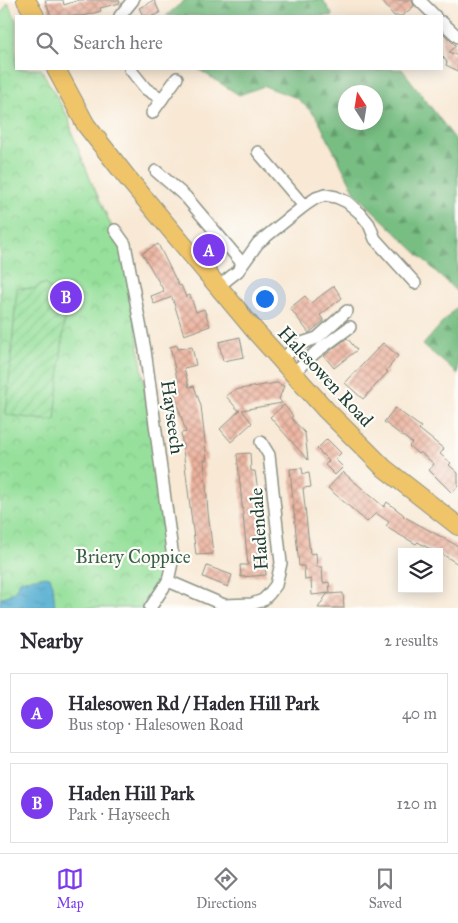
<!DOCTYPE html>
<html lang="en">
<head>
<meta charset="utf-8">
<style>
	body { margin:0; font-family:"IM FELL Great Primer",serif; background:#f7f7f7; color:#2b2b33 }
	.controls { position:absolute; right:15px; bottom:15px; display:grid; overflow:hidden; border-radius:0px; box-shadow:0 2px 12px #0003 }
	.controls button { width:45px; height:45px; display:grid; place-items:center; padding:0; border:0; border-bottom:1px solid #e1e1e2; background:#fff; color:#2b2b33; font:25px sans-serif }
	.compass { position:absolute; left:338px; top:85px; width:45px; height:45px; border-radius:50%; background:#fff; box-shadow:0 2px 12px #0003; rotate:348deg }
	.you { position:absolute; left:264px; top:298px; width:18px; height:18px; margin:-12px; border:4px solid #fff; border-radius:50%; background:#1a73e8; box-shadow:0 0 0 8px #1a73e833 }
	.badge { display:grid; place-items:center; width:32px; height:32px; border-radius:50%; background:#7c3aed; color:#fff; font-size:16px; font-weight:700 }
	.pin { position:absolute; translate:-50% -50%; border:2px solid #fff; box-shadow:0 1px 5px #0006 }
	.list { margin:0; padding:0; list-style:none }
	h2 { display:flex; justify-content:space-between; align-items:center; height:65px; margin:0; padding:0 20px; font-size:21px }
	h2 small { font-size:16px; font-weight:400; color:#7c7c81 }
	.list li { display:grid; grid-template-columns:32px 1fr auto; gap:15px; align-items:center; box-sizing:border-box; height:80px; margin:0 10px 10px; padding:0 10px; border:1px solid #e1e1e2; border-radius:0px }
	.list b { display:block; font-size:19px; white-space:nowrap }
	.list p { margin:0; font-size:16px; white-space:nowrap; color:#7c7c81 }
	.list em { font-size:16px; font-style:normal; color:#7c7c81 }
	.icon { flex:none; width:28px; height:28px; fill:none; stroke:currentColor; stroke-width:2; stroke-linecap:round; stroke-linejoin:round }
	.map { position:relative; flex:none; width:458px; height:608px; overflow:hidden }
	.search { position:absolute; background:#fff; box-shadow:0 2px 12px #0003; left:15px; right:15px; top:15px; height:55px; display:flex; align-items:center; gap:12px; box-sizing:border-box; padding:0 18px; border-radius:0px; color:#7c7c81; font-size:19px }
	.sheet { height:245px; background:#fff }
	nav { display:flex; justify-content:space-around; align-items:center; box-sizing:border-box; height:70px; border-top:1px solid #e1e1e2; background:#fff; font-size:14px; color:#7c7c81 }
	nav a { display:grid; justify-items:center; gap:2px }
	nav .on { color:#7c3aed }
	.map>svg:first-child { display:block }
	.forest { fill:url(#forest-firs); stroke:#4c7e5c; fill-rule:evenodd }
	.park { fill:url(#park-crowns); stroke:#5a8e68 }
	.garden { fill:url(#garden-furrows); stroke:#5a8e68 }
	.water { fill:url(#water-ripples); stroke:#397582 }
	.building { fill:url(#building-cross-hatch) }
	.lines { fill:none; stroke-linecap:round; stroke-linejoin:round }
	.street-casing { stroke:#8c9284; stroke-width:14 }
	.primary-casing { stroke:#8c9284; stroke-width:20 }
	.street { stroke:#fff; stroke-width:11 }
	.primary { stroke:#f0c469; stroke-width:18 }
	.labels { text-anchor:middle; stroke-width:4.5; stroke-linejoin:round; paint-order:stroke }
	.street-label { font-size:19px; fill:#1f3d34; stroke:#fdfcf7 }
	.park-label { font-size:19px; fill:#375e49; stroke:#fdfcf7 }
</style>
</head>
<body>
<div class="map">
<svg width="458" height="608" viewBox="0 0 458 608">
	<defs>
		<pattern id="forest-firs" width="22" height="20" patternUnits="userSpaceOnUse" patternTransform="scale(1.25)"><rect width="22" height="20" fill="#78be83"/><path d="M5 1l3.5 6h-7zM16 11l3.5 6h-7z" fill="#629c6c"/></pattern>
		<pattern id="park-crowns" width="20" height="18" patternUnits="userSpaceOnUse" patternTransform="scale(1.25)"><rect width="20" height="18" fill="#96e09b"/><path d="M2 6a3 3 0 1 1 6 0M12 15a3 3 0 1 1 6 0" fill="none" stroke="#81c186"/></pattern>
		<pattern id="garden-furrows" width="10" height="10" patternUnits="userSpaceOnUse" patternTransform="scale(1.25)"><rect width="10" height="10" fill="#96e09b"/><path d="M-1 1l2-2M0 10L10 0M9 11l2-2" fill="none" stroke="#81c186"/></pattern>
		<pattern id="water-ripples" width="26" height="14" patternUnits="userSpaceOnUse" patternTransform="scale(1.25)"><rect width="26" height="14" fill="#53add1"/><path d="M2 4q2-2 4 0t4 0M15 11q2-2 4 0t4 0" fill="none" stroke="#448eaa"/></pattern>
		<pattern id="building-cross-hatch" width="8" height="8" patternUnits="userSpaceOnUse" patternTransform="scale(1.25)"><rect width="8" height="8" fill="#edb29e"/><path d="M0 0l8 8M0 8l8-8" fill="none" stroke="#bf9282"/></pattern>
	</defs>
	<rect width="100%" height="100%" fill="#fdfcf7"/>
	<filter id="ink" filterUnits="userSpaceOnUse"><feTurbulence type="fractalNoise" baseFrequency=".02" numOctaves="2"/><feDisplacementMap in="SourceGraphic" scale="10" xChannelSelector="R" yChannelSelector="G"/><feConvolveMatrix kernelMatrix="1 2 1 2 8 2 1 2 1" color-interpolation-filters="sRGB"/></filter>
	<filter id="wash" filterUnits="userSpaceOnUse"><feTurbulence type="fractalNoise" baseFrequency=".0096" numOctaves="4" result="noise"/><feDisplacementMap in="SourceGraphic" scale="20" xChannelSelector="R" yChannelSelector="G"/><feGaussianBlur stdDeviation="1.12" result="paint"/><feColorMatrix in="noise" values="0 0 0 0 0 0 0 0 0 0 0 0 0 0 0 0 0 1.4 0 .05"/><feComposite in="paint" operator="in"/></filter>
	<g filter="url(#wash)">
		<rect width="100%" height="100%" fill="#f8e8d4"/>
		<g class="forest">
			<polygon points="185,0 323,0 333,16 166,16"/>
			<path d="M198 69H402L458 143V293L356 194 316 116 297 98 264 86 239 95ZM346 92H376V122H346Z"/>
			<polygon points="458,305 458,374 423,345"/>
		</g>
		<polygon class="park" points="8,3 16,20 16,69 41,69 69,119 72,133 91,181 121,247 129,279 157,472 166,560 163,575 144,608 0,608 0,16"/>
		<polygon class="garden" points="45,284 51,290 67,293 55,421 6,415 17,288 35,289 39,285"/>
		<polygon class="water" points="45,576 50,577 53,585 55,608 0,608 0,599 14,592 20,581"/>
		<g id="blocks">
			<g class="building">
				<polygon points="45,0 63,0 64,5 79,0 119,0 120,3 100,8 101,11 84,16 51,16"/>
				<polygon points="154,0 160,13 153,16 143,16 139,8"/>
				<polygon points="381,0 412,0 414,6 402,16 394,16"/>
				<polygon points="442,32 456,46 449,52 458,56 458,71 446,65 447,62 443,57 442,58"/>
				<polygon points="158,244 179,286 181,285 186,297 190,295 196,312 204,309 210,326 184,335 172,297 154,304 151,296 164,291 142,253"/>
				<polygon points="334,286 342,298 320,315 324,321 309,333 290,308 305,296 311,303"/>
				<polygon points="240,337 244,357 223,361 219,342"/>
				<polygon points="347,338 357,350 334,368 324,356"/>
				<polygon points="383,343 398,356 386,371 388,372 363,399 345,383"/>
				<polygon points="177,345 178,349 192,347 196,365 184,368 189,387 194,386 201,406 207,460 204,460 208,512 213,554 196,555 181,433 186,432 171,385 178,383 170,347"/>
				<polygon points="277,383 284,386 279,399 282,403 242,410 252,423 231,442 220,429 240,410 238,410 226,396 234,390"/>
				<polygon points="284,405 293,416 291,418 305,433 308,460 270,417"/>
				<polygon points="395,408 421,427 419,429 444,449 440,454 451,463 449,465 458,473 458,486 452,493 429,470 434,464 420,452 418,454 409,446 412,443 384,422"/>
				<polygon points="327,439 341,453 335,459 343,467 335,475 325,465 329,461 317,449"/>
				<polygon points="250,453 251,471 255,471 262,517 266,575 241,577 240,565 248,565 237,454"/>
				<polygon points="302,468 303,474 309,473 311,487 303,488 310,554 316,553 317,567 322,567 323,583 329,582 330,593 312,595 311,579 305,580 304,566 299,566 290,469"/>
				<polygon points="343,472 384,507 387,502 404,515 403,516 458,546 458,564 439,552 435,552 418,542 416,544 391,530 386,526 389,522 376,513 367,522 328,488"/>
				<polygon points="207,566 232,575 228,587 203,577"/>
				<polygon points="343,593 344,608 318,608 327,594"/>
			</g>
		</g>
	</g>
	<g filter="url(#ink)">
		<use href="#blocks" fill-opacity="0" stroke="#8c9284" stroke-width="1"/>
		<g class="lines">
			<g class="street-casing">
				<g id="street">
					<polyline points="419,0 435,16"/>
					<polyline points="120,16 133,0"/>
					<polyline points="442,22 458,37"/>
					<polyline points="130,69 146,89 162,99"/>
					<polyline points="152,113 177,78"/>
					<polyline points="258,152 304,206"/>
					<polyline points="156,171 186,197 242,263"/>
					<polyline points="115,230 125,244 145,350 173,558 168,581 150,608"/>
					<polyline points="219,286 238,271 258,243 304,206 316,198 325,195 336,197 347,202 360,213 369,224 375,239 415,283"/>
					<polyline points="282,361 296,345 317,338 347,311"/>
					<polyline points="293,373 316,352 350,327"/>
					<polyline points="168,581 224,605 252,604 263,600 269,594 276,585 281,563 269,455 261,442"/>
				</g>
			</g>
			<g class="primary-casing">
				<g id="primary">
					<polyline points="26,0 35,16"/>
					<polyline points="56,69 86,125 125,175 256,332 326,410 384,468 458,526"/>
				</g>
			</g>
			<use href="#street" class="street"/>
			<use href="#primary" class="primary"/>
		</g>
	</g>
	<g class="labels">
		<g class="street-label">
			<text transform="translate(326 376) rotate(47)" y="7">Halesowen Road</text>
			<text transform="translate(173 417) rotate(82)" y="7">Hayseech</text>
			<text transform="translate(258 529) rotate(-94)" y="7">Hadendale</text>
		</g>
		<g class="park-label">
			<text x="133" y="563">Briery Coppice</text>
		</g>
	</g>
</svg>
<div class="controls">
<button><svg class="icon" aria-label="layers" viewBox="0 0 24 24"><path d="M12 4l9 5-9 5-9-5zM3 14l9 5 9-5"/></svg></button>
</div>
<svg class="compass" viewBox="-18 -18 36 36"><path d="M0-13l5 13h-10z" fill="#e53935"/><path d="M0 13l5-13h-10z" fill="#7c7c81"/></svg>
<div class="you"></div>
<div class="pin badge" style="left:209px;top:250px">A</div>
<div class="pin badge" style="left:66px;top:297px">B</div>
<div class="search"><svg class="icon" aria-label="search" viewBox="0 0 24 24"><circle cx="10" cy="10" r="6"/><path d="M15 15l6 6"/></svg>Search here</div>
</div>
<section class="sheet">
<h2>Nearby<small>2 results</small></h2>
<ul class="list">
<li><span class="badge">A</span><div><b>Halesowen Rd / Haden Hill Park</b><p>Bus stop · Halesowen Road</p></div><em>40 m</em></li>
<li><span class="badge">B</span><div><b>Haden Hill Park</b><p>Park · Hayseech</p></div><em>120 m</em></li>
</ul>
</section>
<nav>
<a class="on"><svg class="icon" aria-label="map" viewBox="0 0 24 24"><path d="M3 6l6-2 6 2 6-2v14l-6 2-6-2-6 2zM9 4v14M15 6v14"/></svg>Map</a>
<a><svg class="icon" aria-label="directions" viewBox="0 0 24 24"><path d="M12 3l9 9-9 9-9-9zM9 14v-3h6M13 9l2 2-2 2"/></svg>Directions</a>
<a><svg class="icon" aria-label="saved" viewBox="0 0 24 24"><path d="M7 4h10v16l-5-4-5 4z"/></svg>Saved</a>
</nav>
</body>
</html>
